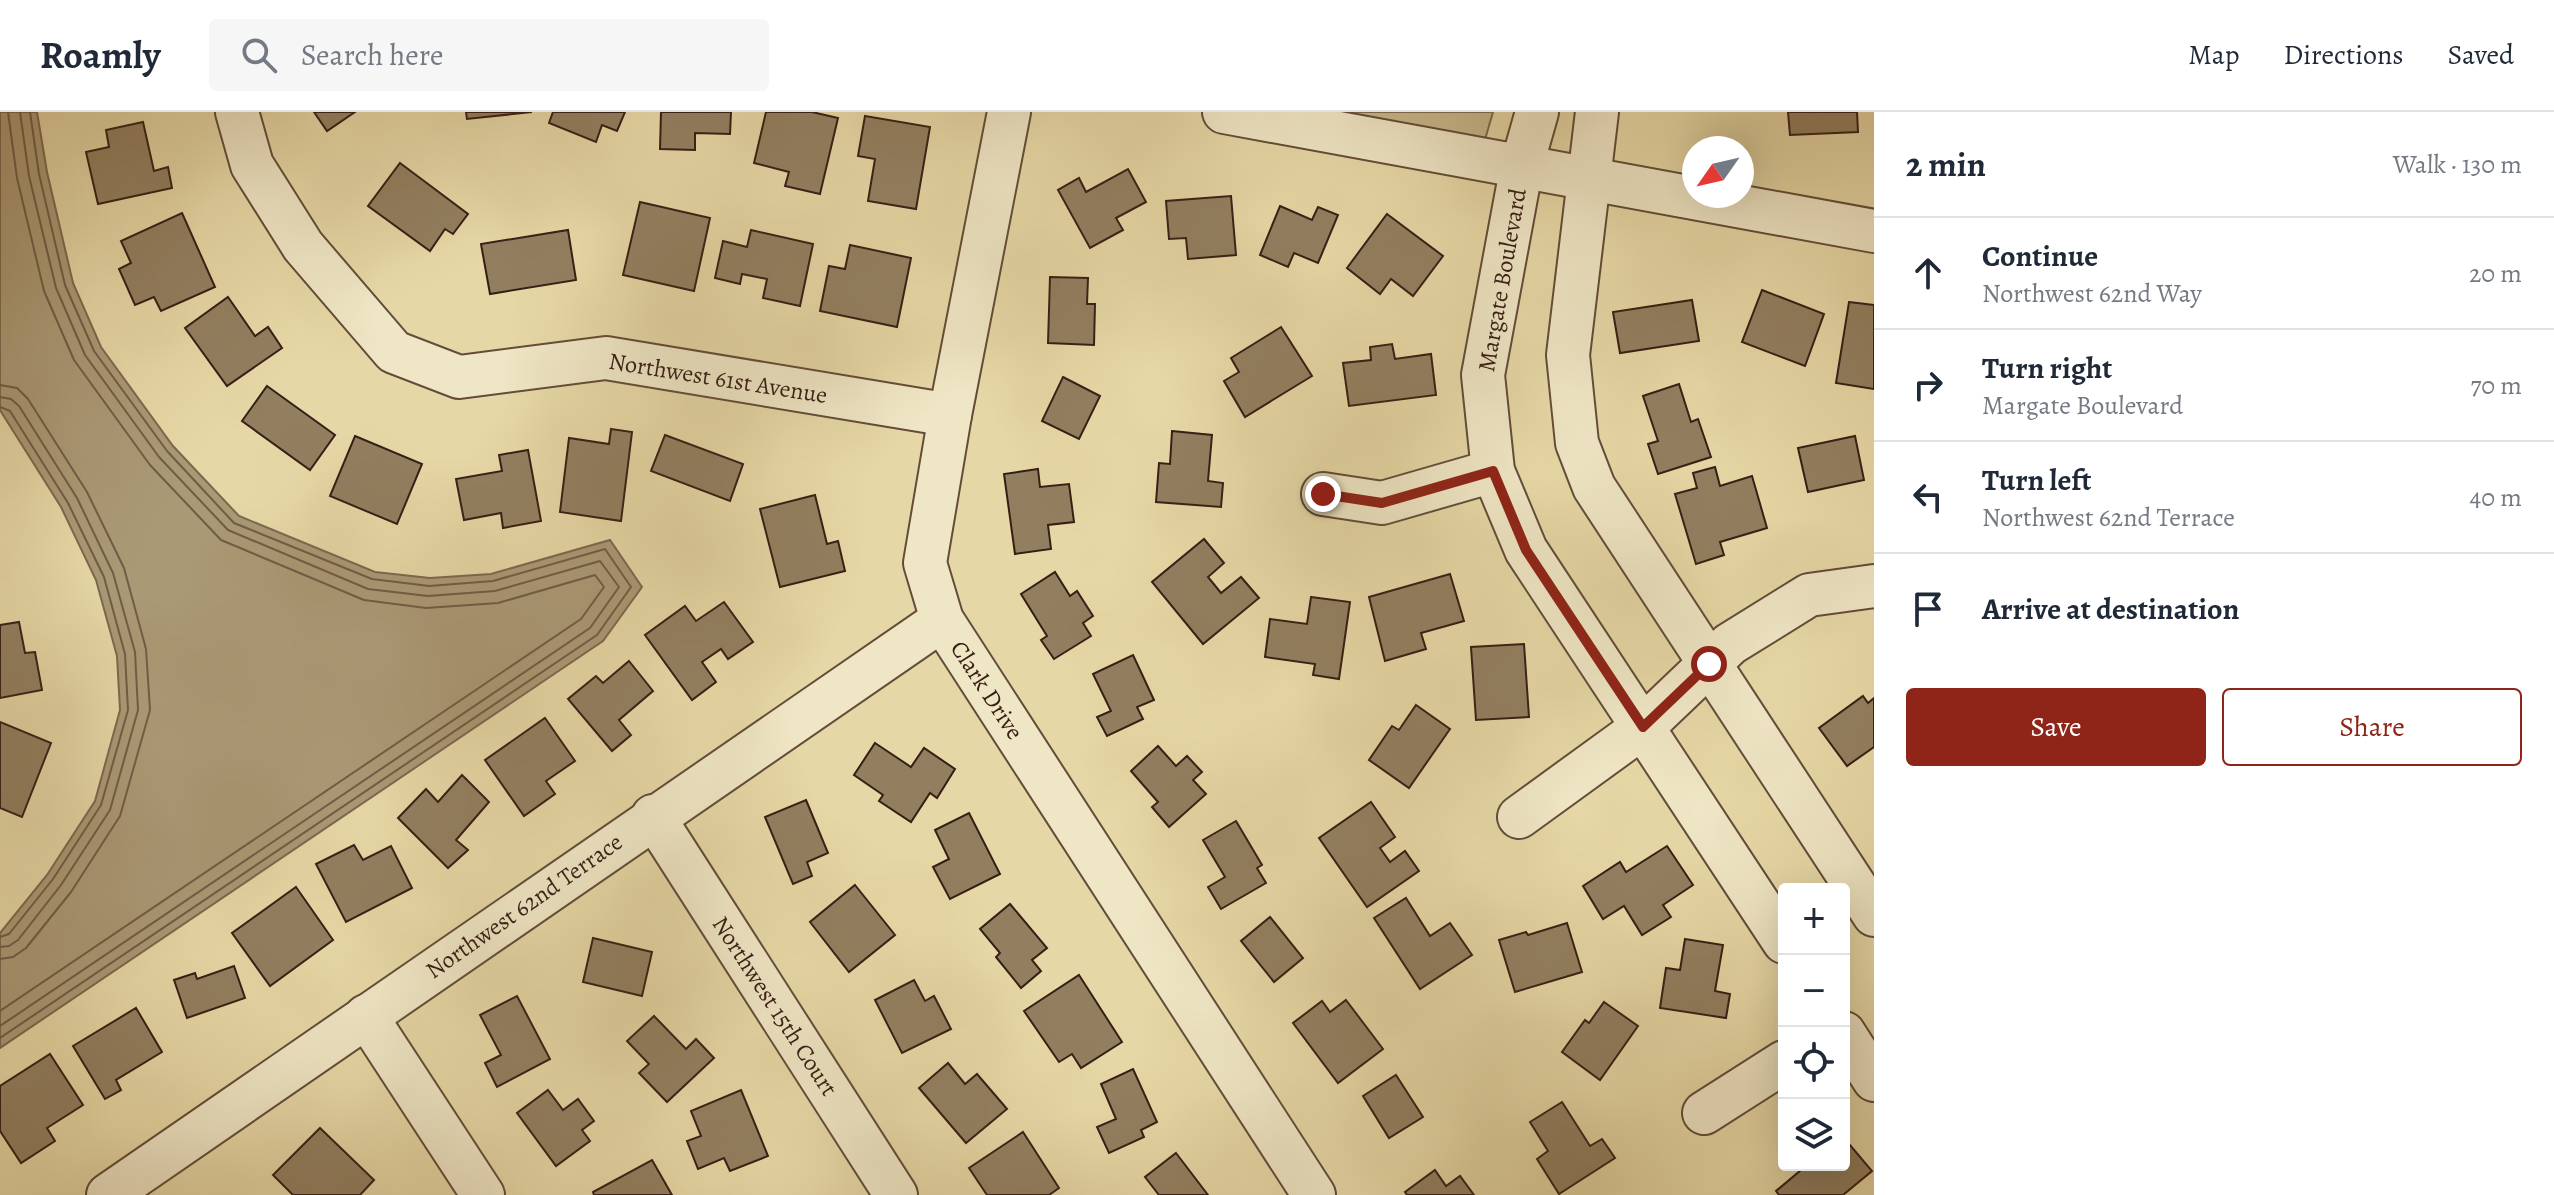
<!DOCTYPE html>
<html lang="en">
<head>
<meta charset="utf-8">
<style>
	body { margin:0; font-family:Alegreya,serif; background:#f6f6f7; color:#1f2937 }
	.controls { position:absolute; right:24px; bottom:24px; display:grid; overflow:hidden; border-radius:8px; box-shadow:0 8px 32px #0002 }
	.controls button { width:72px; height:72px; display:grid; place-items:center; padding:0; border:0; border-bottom:2px solid #e0e1e3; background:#fff; color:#1f2937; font:40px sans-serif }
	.compass { position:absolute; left:1682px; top:24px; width:72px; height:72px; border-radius:50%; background:#fff; box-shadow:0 8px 32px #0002; rotate:236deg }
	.stop { position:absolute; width:24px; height:24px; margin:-18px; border:6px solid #8f2418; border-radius:50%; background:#fff }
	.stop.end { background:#8f2418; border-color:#fff; box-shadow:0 2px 8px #0008 }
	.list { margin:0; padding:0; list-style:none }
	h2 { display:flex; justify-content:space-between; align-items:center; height:104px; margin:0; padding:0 32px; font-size:34px }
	h2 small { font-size:26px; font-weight:400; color:#747a83 }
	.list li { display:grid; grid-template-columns:52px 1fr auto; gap:24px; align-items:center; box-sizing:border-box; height:112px; padding:0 32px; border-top:2px solid #e0e1e3 }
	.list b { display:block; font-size:30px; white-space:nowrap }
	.list p { margin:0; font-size:26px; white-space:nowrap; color:#747a83 }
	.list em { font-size:26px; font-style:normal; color:#747a83 }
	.actions { display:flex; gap:16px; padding:24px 32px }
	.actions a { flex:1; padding:18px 0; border:2px solid #8f2418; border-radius:8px; text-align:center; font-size:28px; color:#8f2418 }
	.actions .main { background:#8f2418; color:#fff }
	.icon { flex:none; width:44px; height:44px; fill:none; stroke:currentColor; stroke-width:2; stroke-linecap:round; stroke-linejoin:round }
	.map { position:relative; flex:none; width:1874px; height:1083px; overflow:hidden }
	header { display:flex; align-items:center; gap:48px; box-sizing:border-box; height:112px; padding:0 40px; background:#fff; border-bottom:2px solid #e0e1e3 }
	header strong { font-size:38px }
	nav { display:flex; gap:44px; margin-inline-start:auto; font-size:28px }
	.search { width:560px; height:72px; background:#f6f6f7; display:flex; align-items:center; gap:20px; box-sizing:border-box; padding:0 28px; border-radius:8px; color:#747a83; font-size:30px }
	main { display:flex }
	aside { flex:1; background:#fff }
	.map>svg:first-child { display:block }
	.green { fill:#c8b88d; stroke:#806b51; stroke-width:2 }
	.water { fill:#aa9975; stroke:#7c684f; stroke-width:2 }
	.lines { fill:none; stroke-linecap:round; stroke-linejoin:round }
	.shore { stroke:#705c45; stroke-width:2 }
	.building { fill:#927f60; stroke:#371e15; stroke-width:2 }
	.minor-casing { stroke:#634c39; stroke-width:46 }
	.minor { stroke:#efe6c5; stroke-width:42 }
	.route { stroke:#8f2418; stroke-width:10 }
	.labels { text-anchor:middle; stroke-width:6; stroke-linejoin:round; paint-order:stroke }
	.street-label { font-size:24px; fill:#371e15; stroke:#efe6c5 }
</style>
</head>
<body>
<header>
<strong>Roamly</strong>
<div class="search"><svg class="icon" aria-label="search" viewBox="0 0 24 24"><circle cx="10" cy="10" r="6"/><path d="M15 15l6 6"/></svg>Search here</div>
<nav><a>Map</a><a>Directions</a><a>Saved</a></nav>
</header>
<main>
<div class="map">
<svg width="1874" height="1083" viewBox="0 0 1874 1083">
	<rect width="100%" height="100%" fill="#e6d8a6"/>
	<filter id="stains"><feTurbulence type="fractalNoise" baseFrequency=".0025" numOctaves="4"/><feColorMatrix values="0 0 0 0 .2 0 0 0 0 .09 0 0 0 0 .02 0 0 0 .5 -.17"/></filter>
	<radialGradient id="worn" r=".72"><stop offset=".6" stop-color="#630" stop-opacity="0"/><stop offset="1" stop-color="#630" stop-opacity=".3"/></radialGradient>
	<polygon class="green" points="1351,0 1493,0 1484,31 1350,5"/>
	<polygon class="water" points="0,0 37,0 47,60 73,171 101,235 173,334 239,404 375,460 430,466 491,462 610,428 642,475 603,529 0,936 0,821 47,763 95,689 120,598 117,544 96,468 61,395 0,298"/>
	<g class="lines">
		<g class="shore">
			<polyline points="0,273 17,276 28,287 87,380 124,456 146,537 150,598 120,704 71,780 26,836 13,845 0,847"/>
			<polyline points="0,285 11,287 19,294 77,386 113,461 135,540 138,598 110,698 61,773 18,828 9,834 0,835"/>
			<polyline points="0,295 10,299 68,391 104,465 125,542 128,598 101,693 53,767 9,822 0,825"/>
			<polyline points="0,899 581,507 604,475 595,463 498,491 426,496 364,488 221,428 150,353 74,248 44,179 17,66 8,0"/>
			<polyline points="0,914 590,516 619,475 600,449 495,479 428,484 368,477 228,418 159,345 85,243 56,176 29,64 20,0"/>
			<polyline points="0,926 597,523 631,475 605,437 493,469 429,474 372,467 234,411 167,339 94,239 65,173 39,62 30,0"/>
		</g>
	</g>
	<g class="building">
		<polygon points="314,0 355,0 327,19"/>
		<polygon points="466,0 532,0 467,7"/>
		<polygon points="553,0 625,0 617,19 602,13 596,30 549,11"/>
		<polygon points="661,0 731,0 730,22 695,21 695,38 660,37"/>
		<polygon points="766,0 812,0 838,6 820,82 785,74 789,60 754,51"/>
		<polygon points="1788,0 1857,0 1858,20 1790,23"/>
		<polygon points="865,4 930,15 916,97 868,89 875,47 858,44"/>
		<polygon points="143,10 154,59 168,55 172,76 98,92 86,40 109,35 106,18"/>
		<polygon points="400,51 468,102 453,122 445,117 430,139 368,94"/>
		<polygon points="1128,57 1146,90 1116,106 1123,118 1090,136 1058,78 1079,66 1086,80"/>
		<polygon points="1231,84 1236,143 1188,147 1186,126 1169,127 1166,89"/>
		<polygon points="640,90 710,106 694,179 623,163"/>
		<polygon points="1280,94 1312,108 1318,95 1338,103 1318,151 1294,141 1288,155 1260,143"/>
		<polygon points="182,101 215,175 161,199 154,185 135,193 119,157 131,151 121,129"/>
		<polygon points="1387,102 1443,144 1413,184 1391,167 1380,182 1347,156"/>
		<polygon points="568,118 576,168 490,182 481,132"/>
		<polygon points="751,118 813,132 800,194 763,186 767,167 742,162 740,172 715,166 723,129 747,135"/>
		<polygon points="850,133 911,146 897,215 820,199 829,154 845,157"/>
		<polygon points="1050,165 1088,166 1087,192 1095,192 1094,233 1048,231"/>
		<polygon points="1762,178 1824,202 1805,254 1742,230"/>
		<polygon points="228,185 255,224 268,215 282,236 227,274 185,216"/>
		<polygon points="1692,188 1699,229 1620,241 1613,200"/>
		<polygon points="1849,190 1874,193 1874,277 1836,271"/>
		<polygon points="1281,215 1312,264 1245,305 1224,269 1239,260 1231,246"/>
		<polygon points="1392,232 1395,247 1431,242 1436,283 1349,294 1343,251 1371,248 1370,235"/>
		<polygon points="1063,265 1100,284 1079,327 1042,309"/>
		<polygon points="1679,272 1691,310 1698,307 1711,345 1658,362 1648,332 1658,329 1643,284"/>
		<polygon points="267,274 335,323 310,358 242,309"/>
		<polygon points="611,317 632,320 621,409 560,400 569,326 609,332"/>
		<polygon points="1172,319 1212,323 1208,369 1223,371 1221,395 1156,390 1159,351 1170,352"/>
		<polygon points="665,323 743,352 730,389 651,359"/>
		<polygon points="355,324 422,352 397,412 330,384"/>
		<polygon points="1855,324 1864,368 1808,380 1798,336"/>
		<polygon points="528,338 541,409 503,416 501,401 464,408 456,367 502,359 499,343"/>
		<polygon points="1715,355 1720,374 1752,364 1767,416 1720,430 1724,443 1696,452 1675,382 1697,376 1693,361"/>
		<polygon points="1038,357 1040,375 1069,372 1074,410 1048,413 1051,437 1015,442 1004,362"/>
		<polygon points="815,383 827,432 838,429 845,459 780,475 760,397"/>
		<polygon points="1204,427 1224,451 1208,465 1221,481 1241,465 1259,486 1203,532 1152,470"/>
		<polygon points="1055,460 1070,484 1077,479 1093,504 1083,511 1091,524 1054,547 1041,528 1047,524 1021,482"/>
		<polygon points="1450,462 1464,509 1421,521 1426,537 1385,549 1369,485"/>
		<polygon points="1311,485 1350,490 1339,567 1313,563 1315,552 1265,545 1270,507 1307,512"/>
		<polygon points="724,490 753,530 728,547 721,537 702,550 716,570 692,588 645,523 685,494 696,509"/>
		<polygon points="19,510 25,541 35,540 42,578 0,586 0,513"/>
		<polygon points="1524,532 1529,605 1476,608 1471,535"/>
		<polygon points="1133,543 1154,588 1137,595 1143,607 1107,624 1097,605 1111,599 1093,562"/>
		<polygon points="629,549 653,579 619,608 631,623 612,639 568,587 596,564 603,571"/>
		<polygon points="1863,584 1868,591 1874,586 1874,635 1847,654 1819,616"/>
		<polygon points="1416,593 1450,617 1409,676 1369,648 1392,614 1399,618"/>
		<polygon points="545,606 575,649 546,669 555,682 524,704 485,648"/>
		<polygon points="0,610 51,631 22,705 0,696"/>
		<polygon points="875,631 911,655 924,636 955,657 937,686 930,681 911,710 879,689 883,683 854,663"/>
		<polygon points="1158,634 1176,654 1187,644 1202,660 1193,668 1206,682 1169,715 1152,695 1158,690 1131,659"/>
		<polygon points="462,663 489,690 456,728 468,738 448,756 398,706 426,677 438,690"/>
		<polygon points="806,688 828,741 807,750 812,764 793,772 765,705"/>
		<polygon points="1371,690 1395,725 1380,736 1390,750 1405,739 1419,759 1367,795 1319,726"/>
		<polygon points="969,701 1000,762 950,787 933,755 949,747 935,718"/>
		<polygon points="1236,709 1262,753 1257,756 1266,771 1221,797 1208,775 1225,765 1203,728"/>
		<polygon points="354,733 363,748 391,734 412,776 346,810 316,752"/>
		<polygon points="1667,734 1693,773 1663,793 1671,805 1642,823 1624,794 1603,807 1583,774 1620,750 1626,760"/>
		<polygon points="855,773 895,823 849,860 810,810"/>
		<polygon points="296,775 333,828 270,874 232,821"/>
		<polygon points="1406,786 1430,824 1450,811 1472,843 1420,877 1374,806"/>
		<polygon points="1010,792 1047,836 1032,848 1041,859 1021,876 996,845 1000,841 980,817"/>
		<polygon points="1270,805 1303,846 1274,870 1241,829"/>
		<polygon points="1567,811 1582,860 1515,880 1499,828 1526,820 1528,823"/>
		<polygon points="593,826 652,840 642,884 583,870"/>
		<polygon points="1685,827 1723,833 1715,879 1730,882 1726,906 1660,896 1666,856 1680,858"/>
		<polygon points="234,854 245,886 187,906 174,868 195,861 197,867"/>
		<polygon points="1079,863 1122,930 1081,956 1072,942 1059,950 1024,899"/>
		<polygon points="914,868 925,889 934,884 951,917 902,941 875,888"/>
		<polygon points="517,884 550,947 497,975 485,951 501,943 480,903"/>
		<polygon points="1346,888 1383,937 1338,971 1293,911 1322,889 1330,900"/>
		<polygon points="1604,890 1638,914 1600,968 1562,940 1585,908 1589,911"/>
		<polygon points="136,896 162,940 116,968 121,978 105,987 73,934"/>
		<polygon points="654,904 686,937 696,927 714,946 667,990 639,961 649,952 627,929"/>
		<polygon points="50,942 83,993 47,1016 55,1029 21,1051 0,1019 0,974"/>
		<polygon points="948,951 965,972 977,962 1007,997 966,1031 919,976"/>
		<polygon points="1133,957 1157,1010 1141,1018 1144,1025 1109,1041 1097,1015 1116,1007 1101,972"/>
		<polygon points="1396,963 1423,1005 1389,1026 1363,984"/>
		<polygon points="548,978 563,998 578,987 594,1009 582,1018 590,1029 556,1054 517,1001"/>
		<polygon points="741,978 768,1044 730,1059 724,1046 698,1057 687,1029 701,1024 691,999"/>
		<polygon points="1562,990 1590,1034 1602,1027 1615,1046 1559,1082 1537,1047 1548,1039 1530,1010"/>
		<polygon points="320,1016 374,1068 360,1083 293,1083 273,1063"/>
		<polygon points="1023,1020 1059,1076 1049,1083 987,1083 969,1056"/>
		<polygon points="1844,1026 1872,1059 1843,1083 1779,1083 1776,1079 1807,1053 1844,1053"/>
		<polygon points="1176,1041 1208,1083 1159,1083 1145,1065"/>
		<polygon points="652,1048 672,1083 594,1083 593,1080"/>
		<polygon points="1435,1058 1446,1074 1460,1064 1474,1083 1407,1083 1405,1080"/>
	</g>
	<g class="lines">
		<g class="minor-casing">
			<g id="minor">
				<polyline points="237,0 252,53 303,134 394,240 459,265 606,246 950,303"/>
				<polyline points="1009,0 950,303 925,451 942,508 1314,1083"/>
				<polyline points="1224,0 1874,119"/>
				<polyline points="1537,0 1522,53 1483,263 1493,359 1526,438 1784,830"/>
				<polyline points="1597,0 1568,243 1577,331 1594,375 1874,803"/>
				<polyline points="1323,382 1382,391 1493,359"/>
				<polyline points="653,704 896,1083"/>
				<polyline points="1519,705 1643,615 1730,532 1809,483 1874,474"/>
				<polyline points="366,904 483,1083"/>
				<polyline points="1844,921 1874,968"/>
				<polyline points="1704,1001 1784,950"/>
				<polyline points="108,1083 942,508"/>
			</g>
		</g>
		<use href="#minor" class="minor"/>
	</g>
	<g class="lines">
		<polyline class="route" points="1323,382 1382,391 1493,359 1526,438 1643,615 1709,552"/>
	</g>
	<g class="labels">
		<g class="street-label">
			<text transform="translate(1502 168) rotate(-80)" y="8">Margate Boulevard</text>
			<text transform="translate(718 266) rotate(9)" y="8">Northwest 61st Avenue</text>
			<text transform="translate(987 578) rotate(57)" y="8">Clark Drive</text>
			<text transform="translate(524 794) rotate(-35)" y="8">Northwest 62nd Terrace</text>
			<text transform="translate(775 894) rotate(57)" y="8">Northwest 15th Court</text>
		</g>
	</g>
	<rect width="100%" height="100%" filter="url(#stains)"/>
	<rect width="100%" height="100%" fill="url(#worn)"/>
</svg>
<div class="controls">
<button>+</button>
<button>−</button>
<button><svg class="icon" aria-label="locate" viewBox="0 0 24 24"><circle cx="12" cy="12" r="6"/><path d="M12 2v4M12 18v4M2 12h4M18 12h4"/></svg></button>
<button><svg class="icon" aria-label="layers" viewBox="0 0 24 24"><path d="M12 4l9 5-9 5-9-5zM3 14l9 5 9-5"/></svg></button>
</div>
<svg class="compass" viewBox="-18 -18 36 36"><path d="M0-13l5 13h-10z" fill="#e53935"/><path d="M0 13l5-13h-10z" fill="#747a83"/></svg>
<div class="stop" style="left:1709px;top:552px"></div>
<div class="stop end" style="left:1323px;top:382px"></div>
</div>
<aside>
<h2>2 min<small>Walk · 130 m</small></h2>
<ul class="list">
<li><svg class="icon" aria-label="ahead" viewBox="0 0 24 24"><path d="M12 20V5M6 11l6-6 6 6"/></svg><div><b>Continue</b><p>Northwest 62nd Way</p></div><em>20 m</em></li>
<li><svg class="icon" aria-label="right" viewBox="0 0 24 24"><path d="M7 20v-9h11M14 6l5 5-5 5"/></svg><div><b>Turn right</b><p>Margate Boulevard</p></div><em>70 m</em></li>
<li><svg class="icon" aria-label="left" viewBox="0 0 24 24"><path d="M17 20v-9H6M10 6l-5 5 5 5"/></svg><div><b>Turn left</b><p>Northwest 62nd Terrace</p></div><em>40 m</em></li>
<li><svg class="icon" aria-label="arrive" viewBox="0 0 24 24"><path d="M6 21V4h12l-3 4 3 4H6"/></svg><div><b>Arrive at destination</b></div></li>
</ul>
<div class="actions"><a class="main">Save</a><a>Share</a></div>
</aside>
</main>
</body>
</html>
